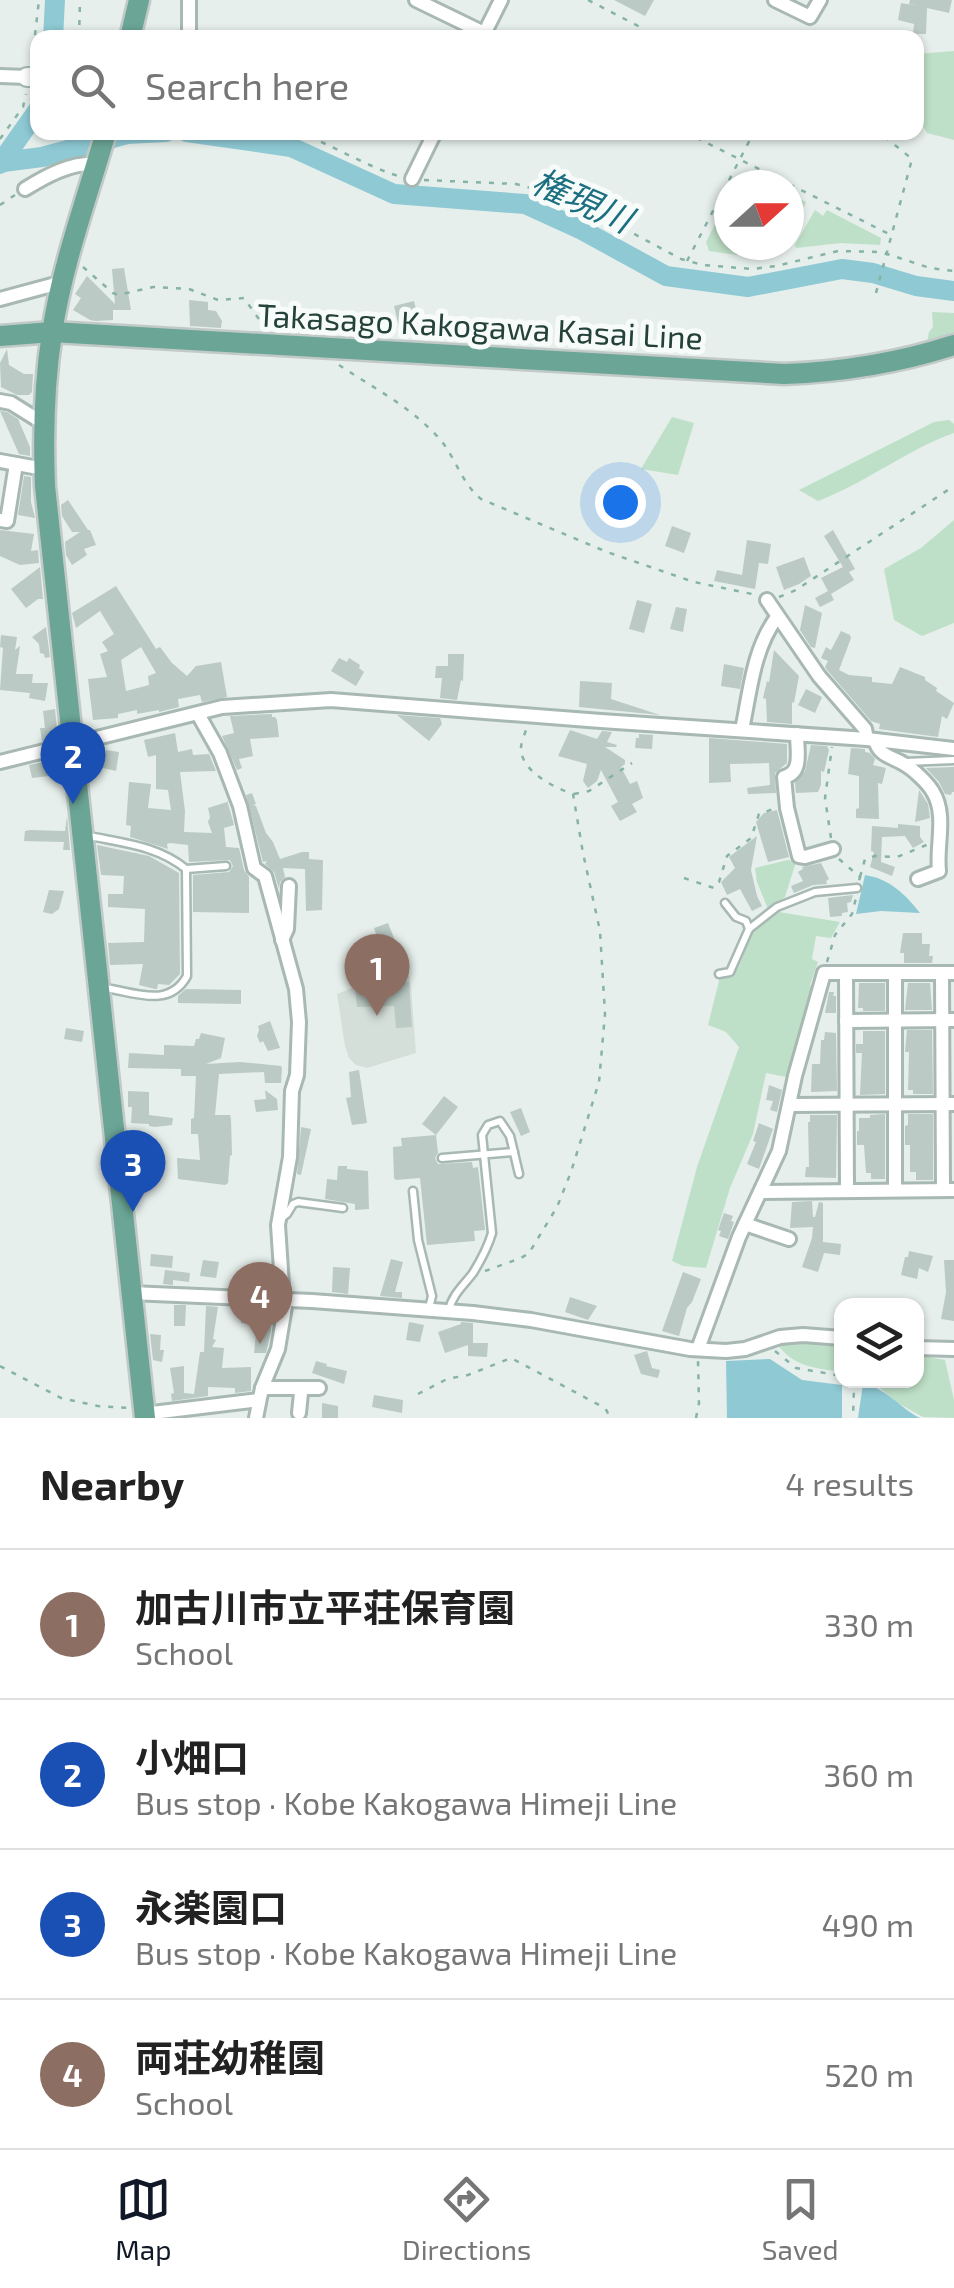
<!DOCTYPE html>
<html lang="en">
<head>
<meta charset="utf-8">
<style>
	body { margin:0; font-family:"Exo 2","Noto Sans JP",sans-serif; background:#f6f6f6; color:#222 }
	.controls { position:absolute; right:30px; bottom:30px; display:grid; overflow:hidden; border-radius:20px; box-shadow:0 2px 8px #0004 }
	.controls button { width:90px; height:90px; display:grid; place-items:center; padding:0; border:0; border-bottom:2px solid #e0e0e0; background:#fff; color:#222; font:50px sans-serif }
	.compass { position:absolute; left:714px; top:170px; width:90px; height:90px; border-radius:50%; background:#fff; box-shadow:0 2px 8px #0004; rotate:69deg }
	.you { position:absolute; left:620px; top:502px; width:35px; height:35px; margin:-25px; border:8px solid #fff; border-radius:50%; background:#1a73e8; box-shadow:0 0 0 15px #1a73e833 }
	.badge { display:grid; place-items:center; width:65px; height:65px; border-radius:50%; background:#111827; color:#fff; font-size:32px; font-weight:700 }
	.pin { position:absolute; translate:-50% -82px; filter:drop-shadow(0 2px 5px #0008) }
	.pin::after { content:''; position:absolute; top:52px; width:35px; height:30px; background:inherit; clip-path:polygon(0 0,100% 0,50% 100%) }
	.list { margin:0; padding:0; list-style:none }
	h2 { display:flex; justify-content:space-between; align-items:center; height:130px; margin:0; padding:0 40px; font-size:42px }
	h2 small { font-size:32px; font-weight:400; color:#767676 }
	.list li { display:grid; grid-template-columns:65px 1fr auto; gap:30px; align-items:center; box-sizing:border-box; height:150px; padding:0 40px; border-top:2px solid #e0e0e0 }
	.list b { display:block; font-size:38px; white-space:nowrap }
	.list p { margin:0; font-size:32px; white-space:nowrap; color:#767676 }
	.list em { font-size:32px; font-style:normal; color:#767676 }
	.icon { flex:none; width:55px; height:55px; fill:none; stroke:currentColor; stroke-width:2; stroke-linecap:round; stroke-linejoin:round }
	.map { position:relative; flex:none; width:954px; height:1418px; overflow:hidden }
	.search { position:absolute; background:#fff; box-shadow:0 2px 8px #0004; left:30px; right:30px; top:30px; height:110px; display:flex; align-items:center; gap:25px; box-sizing:border-box; padding:0 35px; border-radius:20px; color:#767676; font-size:38px }
	.sheet { height:730px; background:#fff }
	nav { display:flex; justify-content:space-around; align-items:center; box-sizing:border-box; height:140px; border-top:2px solid #e0e0e0; background:#fff; font-size:28px; color:#767676 }
	nav a { display:grid; justify-items:center; gap:5px }
	nav .on { color:#111827 }
	.map>svg:first-child { display:block }
	.built { fill:#d4dfda }
	.green { fill:#bfe0c8 }
	.water { fill:#8ec9d4 }
	.lines { fill:none; stroke-linecap:round; stroke-linejoin:round }
	.river { stroke:#8ec9d4; stroke-width:20 }
	.building { fill:#bbcac4; fill-rule:evenodd }
	.lane-casing { stroke:#a8b8b2; stroke-width:11 }
	.street-casing { stroke:#a8b8b2; stroke-width:18 }
	.secondary-casing { stroke:#a4bbb3; stroke-width:22 }
	.primary-casing { stroke:#c2cac8; stroke-width:25 }
	.path { stroke:#86b3a5; stroke-width:2.5; stroke-dasharray:5 8; stroke-linecap:butt }
	.lane { stroke:#fff; stroke-width:6 }
	.street { stroke:#fff; stroke-width:12 }
	.secondary { stroke:#fff; stroke-width:18 }
	.primary { stroke:#6aa596; stroke-width:20 }
	.labels { text-anchor:middle; stroke-width:10; stroke-linejoin:round; paint-order:stroke }
	.street-label { font-size:32px; fill:#24423a; stroke:#f7fbf9 }
	.water-label { font-size:35px; font-style:italic; fill:#1c6f80; stroke:#f7fbf9 }
</style>
</head>
<body>
<div class="map">
<svg width="954" height="1418" viewBox="0 0 954 1418">
	<rect width="100%" height="100%" fill="#e6efeb"/>
	<polygon class="built" points="403,973 409,975 411,985 416,1053 367,1068 356,1065 349,1058 345,1046 337,994 369,981"/>
	<g class="green">
		<polygon points="954,51 954,140 927,133 917,115 916,54"/>
		<polygon points="789,194 806,202 789,239"/>
		<polygon points="729,197 729,245 786,245 785,247 737,255 709,251 706,242"/>
		<polygon points="815,210 823,216 827,210 881,238 880,245 841,243 796,248 795,245"/>
		<polygon points="932,312 954,313 954,338 926,347 929,332 933,327"/>
		<polygon points="672,417 694,423 678,475 641,469"/>
		<path d="M949 420 954 424V433C906 450 866 483 818 501L799 490 934 422Z"/>
		<polygon points="954,520 954,623 922,636 894,620 884,569 921,548"/>
		<polygon points="788,860 796,862 785,897 768,909 757,882 755,868"/>
		<polygon points="779,912 840,922 831,938 816,936 812,959 818,962 810,985 815,988 786,1077 766,1073 753,1134 730,1188 706,1268 683,1266 672,1261 697,1167 739,1047 726,1032 708,1025 720,977 732,976 739,966 752,933"/>
		<path d="M799 1341 841 1345V1372C816 1368 794 1367 778 1345Z"/>
		<polygon points="917,1355 945,1360 954,1400 954,1418 923,1417 896,1402 872,1381 916,1380"/>
	</g>
	<g class="water">
		<path d="M865 875C890 879 905 894 920 913L881 911 856 914Z"/>
		<polygon points="770,1359 802,1380 842,1385 842,1418 727,1418 726,1361"/>
		<path d="M863 1384C884 1386 901 1409 920 1418H858Z"/>
	</g>
	<g class="lines">
		<g class="river">
			<polyline points="53,38 55,0"/>
			<polyline points="187,132 291,147 394,194 525,204 582,230 666,276 748,287 842,269 873,273 916,286 954,291"/>
			<polyline points="3,162 42,157 127,134 166,132"/>
			<polyline points="0,164 38,110"/>
		</g>
	</g>
	<g class="building">
		<polygon points="614,0 654,0 645,16"/>
		<polygon points="910,0 952,0 949,13 927,8 926,34 913,34 914,24 898,20 901,3 919,6 909,4"/>
		<polygon points="124,268 131,310 113,310 113,320 96,321 90,320 73,310 81,298 75,294 87,276 115,304 112,269"/>
		<polygon points="189,300 208,302 208,310 216,311 222,321 221,328 190,326"/>
		<polygon points="414,301 420,327 400,331 394,306"/>
		<polygon points="464,323 469,342 443,340 441,329"/>
		<polygon points="7,349 9,365 24,374 33,374 32,392 29,395 17,395 1,387 0,363"/>
		<polygon points="0,411 7,412 18,419 30,447 30,456 19,454"/>
		<polygon points="24,476 31,477 31,502 35,518 18,515"/>
		<polygon points="68,500 88,530 90,530 96,545 84,549 87,555 72,565 66,555 65,542 80,532 72,532 62,516 61,505"/>
		<polygon points="672,526 691,533 684,553 665,546"/>
		<polygon points="0,530 34,534 31,551 38,550 39,563 20,565 0,556"/>
		<polygon points="833,530 855,569 849,572 854,580 831,594 834,600 820,607 815,598 828,591 821,578 843,567 824,536"/>
		<polygon points="747,540 771,544 768,564 759,563 755,589 714,581 717,570 742,575"/>
		<polygon points="804,557 811,576 799,584 784,590 776,567"/>
		<polygon points="40,567 43,599 38,599 26,608 11,589"/>
		<path d="M116 586 156 649 160 647 172 663 187 676 196 666 221 662 227 697 202 702 200 695 178 699 179 707 159 712V710L137 714V710L118 714V718L93 720 88 679 107 677 100 654 108 651 102 642 114 634 100 611 76 628 72 613ZM141 647 156 673 148 676 149 685 126 691 121 660Z"/>
		<polygon points="637,600 652,604 644,633 629,629"/>
		<polygon points="805,605 822,613 815,648 811,647 800,630"/>
		<polygon points="676,607 687,609 683,632 670,629"/>
		<polygon points="46,627 50,657 45,658 44,654 40,653 39,644 32,637"/>
		<polygon points="841,631 850,635 851,638 839,670 849,675 872,677 872,682 892,684 900,667 925,677 925,680 937,688 936,691 954,703 947,719 942,716 938,737 879,729 880,724 871,721 827,670 825,667 828,661 821,658 826,647 831,650"/>
		<polygon points="1,635 17,637 15,650 20,646 16,674 33,674 32,683 48,683 45,701 29,698 30,693 0,690 3,648 0,647"/>
		<polygon points="774,650 799,676 794,703 792,702 792,724 767,722 766,699 763,698 767,681 769,682"/>
		<polygon points="448,654 464,654 463,681 461,680 457,700 440,698 442,678 435,678 436,666 448,666"/>
		<polygon points="339,658 347,662 349,658 360,665 359,668 364,672 356,686 331,671"/>
		<polygon points="724,664 744,668 740,689 721,686"/>
		<polygon points="580,681 612,683 611,699 660,715 579,707"/>
		<polygon points="806,689 822,697 815,713 798,705"/>
		<polygon points="55,709 57,730 50,739 42,741 40,728 45,728 43,711"/>
		<polygon points="272,714 272,717 275,717 277,720 279,737 250,739 253,756 239,759 242,768 237,770 222,736 234,733 230,716"/>
		<polygon points="397,715 440,718 442,724 429,741"/>
		<polygon points="570,730 597,739 602,731 612,732 607,742 617,745 616,747 605,747 625,760 625,764 621,767 630,784 637,781 643,798 632,804 637,812 620,821 611,806 618,802 601,770 597,781 588,788 583,781 587,764 558,756"/>
		<polygon points="175,733 178,752 192,749 193,755 209,754 216,771 180,772 185,811 184,832 212,833 208,822 210,817 208,808 227,802 227,800 234,825 224,828 226,847 239,848 244,870 249,877 249,913 193,912 193,875 229,872 233,866 230,860 189,862 188,845 170,843 167,844 168,849 130,837 131,826 126,825 129,782 151,784 148,808 171,810 168,790 156,789 156,755 148,757 144,740"/>
		<polygon points="639,734 653,735 652,749 635,748 636,738 639,738"/>
		<polygon points="709,738 787,744 787,763 775,773 776,793 748,794 747,788 770,785 769,763 730,764 731,782 709,783"/>
		<polygon points="811,745 827,746 829,750 824,772 821,771 821,785 818,792 796,793 795,783 805,771"/>
		<polygon points="851,748 865,749 865,752 870,753 875,759 873,765 886,768 882,784 878,783 879,819 856,818 856,809 859,808 859,776 848,774"/>
		<polygon points="106,750 119,752 116,771 103,768"/>
		<polygon points="54,760 57,775 32,778 29,765"/>
		<polygon points="954,767 954,792 952,792 951,795 945,794 939,782 926,768"/>
		<polygon points="919,790 928,804 930,818 915,822"/>
		<polygon points="252,793 256,804 253,805 256,806 266,833 273,842 280,859 302,852 309,852 309,859 323,860 322,910 306,911 305,869 283,868 285,877 280,882 279,889 274,872 265,864 267,861 263,862 246,795"/>
		<polygon points="777,810 789,857 768,862 756,822 764,813"/>
		<polygon points="67,816 70,850 63,850 64,842 24,841 25,831 30,830 65,831"/>
		<polygon points="898,824 920,826 920,837 924,842 913,848 905,836 882,837 881,862 895,867 892,876 870,867 874,852 871,851 872,826 898,828"/>
		<polygon points="757,836 751,870 757,896 762,906 752,911 740,889 727,895 721,882 735,868 729,857"/>
		<polygon points="97,845 149,856 179,873 180,974 169,985 158,984 157,989 155,989 139,985 143,964 110,965 108,943 144,942 145,909 108,907 108,894 123,894 124,876 101,875"/>
		<polygon points="821,863 829,879 826,881 827,884 813,885 794,893 791,886 803,881 798,872 803,869 802,867"/>
		<polygon points="49,890 64,891 59,909 52,914 43,912"/>
		<polygon points="853,895 851,902 847,903 848,912 842,913 842,916 830,917 828,898"/>
		<polygon points="388,923 404,963 387,968 374,928"/>
		<polygon points="903,933 922,933 922,944 930,944 929,956 933,956 932,963 904,963 904,953 900,953"/>
		<polygon points="392,980 409,982 412,1027 396,1028 394,1006 357,1007 355,989 391,986"/>
		<polygon points="859,983 885,983 885,1011 863,1011 863,1008 858,1008"/>
		<polygon points="908,983 930,983 932,1010 905,1010"/>
		<polygon points="186,989 241,990 241,1004 178,1003 178,996"/>
		<polygon points="829,992 834,992 833,996 836,996 836,1013 825,1013"/>
		<polygon points="270,1021 280,1048 268,1051 263,1041 260,1043 257,1036 259,1030 258,1026"/>
		<polygon points="66,1028 84,1031 82,1042 64,1039"/>
		<polygon points="907,1030 932,1030 933,1094 913,1094 913,1090 908,1090 909,1052 905,1052"/>
		<polygon points="863,1031 885,1031 885,1094 860,1095 862,1053 856,1053 856,1044 863,1044"/>
		<polygon points="825,1032 836,1033 837,1091 811,1092 812,1064 820,1064 821,1040 824,1040"/>
		<polygon points="201,1033 225,1038 221,1058 206,1064 240,1062 281,1066 282,1068 281,1083 265,1083 264,1072 219,1074 215,1115 230,1115 231,1119 232,1155 230,1156 228,1183 225,1185 178,1179 177,1158 200,1160 198,1134 191,1134 191,1119 194,1118 196,1076 181,1076 181,1069 128,1068 129,1053 164,1055 164,1045 194,1046 196,1039 199,1039"/>
		<polygon points="359,1070 367,1123 352,1125 346,1098 351,1097 349,1072"/>
		<polygon points="769,1085 782,1090 777,1112 770,1110 773,1101 766,1100"/>
		<polygon points="265,1090 277,1099 278,1110 256,1112 254,1100 266,1099"/>
		<polygon points="128,1091 149,1092 149,1115 173,1118 172,1125 155,1127 149,1126 149,1124 131,1123 132,1107 128,1107"/>
		<polygon points="444,1096 458,1107 436,1135 422,1124"/>
		<polygon points="521,1108 530,1132 521,1136 510,1112"/>
		<polygon points="885,1114 885,1179 871,1179 871,1173 866,1173 864,1145 857,1145 857,1131 859,1131 859,1118 870,1118 870,1115"/>
		<polygon points="908,1114 933,1114 933,1180 916,1180 916,1172 910,1172 910,1145 905,1145 905,1126 908,1125"/>
		<polygon points="810,1115 837,1115 836,1178 805,1177 806,1167 809,1167 808,1122 810,1122"/>
		<polygon points="759,1123 773,1129 759,1169 747,1164 756,1142 753,1141"/>
		<polygon points="301,1127 311,1129 301,1175 297,1174"/>
		<polygon points="436,1135 438,1153 435,1158 438,1164 472,1162 473,1168 478,1167 485,1230 474,1231 475,1241 427,1245 420,1178 396,1180 394,1178 393,1147 402,1146 401,1138"/>
		<polygon points="338,1166 347,1166 347,1169 368,1171 369,1209 355,1210 355,1204 325,1199 327,1179 337,1180"/>
		<polygon points="812,1201 813,1217 815,1217 819,1202 823,1203 823,1242 841,1244 840,1255 824,1253 818,1272 802,1267 812,1238 813,1227 790,1228 792,1202"/>
		<polygon points="724,1213 733,1216 731,1221 734,1222 728,1239 719,1236 721,1231 718,1230"/>
		<polygon points="909,1251 933,1256 928,1272 919,1268 917,1279 901,1275 905,1257 908,1257"/>
		<polygon points="151,1254 173,1256 172,1268 150,1266"/>
		<polygon points="391,1259 403,1262 395,1292 402,1292 402,1298 380,1296"/>
		<polygon points="203,1260 219,1262 216,1278 200,1276"/>
		<polygon points="944,1260 954,1260 954,1321 941,1319 946,1292"/>
		<polygon points="333,1267 350,1268 348,1294 332,1292"/>
		<polygon points="165,1270 190,1273 189,1282 173,1280 173,1285 163,1284"/>
		<polygon points="683,1272 701,1279 692,1302 687,1308 679,1336 662,1331"/>
		<polygon points="570,1297 597,1306 588,1320 565,1312"/>
		<polygon points="174,1305 186,1305 185,1326 174,1326"/>
		<polygon points="206,1306 218,1307 213,1339 216,1340 212,1347 224,1348 222,1368 251,1367 251,1391 235,1393 235,1388 208,1387 208,1396 172,1401 171,1394 174,1393 170,1368 184,1366 184,1393 194,1394 200,1352 204,1352"/>
		<polygon points="240,1311 271,1313 271,1332 266,1353 254,1353 257,1324 241,1323"/>
		<polygon points="409,1322 424,1325 420,1342 406,1340"/>
		<polygon points="461,1322 473,1323 473,1343 488,1343 487,1357 468,1356 468,1345 445,1353 438,1332 461,1324"/>
		<polygon points="150,1334 161,1335 160,1350 164,1350 162,1362 153,1360"/>
		<polygon points="647,1351 652,1368 660,1370 658,1378 641,1374 634,1355"/>
		<polygon points="316,1361 327,1364 326,1366 347,1371 344,1384 312,1373"/>
		<polygon points="374,1395 403,1400 402,1413 372,1407"/>
		<polygon points="322,1403 338,1406 338,1418 322,1418"/>
	</g>
	<g class="lines">
		<g class="lane-casing">
			<g id="lane">
				<polyline points="905,762 954,760"/>
				<path d="M85 835C121 843 157 845 186 869L187 976C169 1009 134 992 105 988"/>
				<polyline points="186,869 226,866"/>
				<polyline points="725,903 736,917 746,921 749,929"/>
				<polyline points="719,974 730,972 749,929 777,907 815,892 857,888"/>
				<polyline points="442,1158 514,1152"/>
				<polyline points="413,1191 418,1240 432,1296 429,1308"/>
				<polyline points="282,1218 287,1214 293,1204 298,1202 343,1208"/>
				<path d="M449 1310C452 1295 464 1285 473 1273 481 1260 488 1247 492 1233L482 1135 488 1125 500 1121 510 1136 519 1174"/>
			</g>
		</g>
		<g class="street-casing">
			<g id="street">
				<polyline points="416,0 484,33"/>
				<polyline points="775,0 810,17 820,0"/>
				<polyline points="189,38 189,0"/>
				<polyline points="482,38 501,0"/>
				<polyline points="0,76 27,77"/>
				<polyline points="412,179 435,132"/>
				<path d="M25 189C46 176 71 162 97 164"/>
				<polyline points="0,299 63,282"/>
				<polyline points="0,401 11,403 43,423"/>
				<polyline points="0,461 33,467"/>
				<polyline points="0,520 7,521 16,464"/>
				<polyline points="767,600 819,676 865,729 867,739"/>
				<polyline points="198,714 220,753 240,806 254,868 265,876 296,989 299,1022 297,1075 292,1091 290,1157 278,1225 283,1300 285,1307 278,1349 262,1388 256,1418"/>
				<path d="M742 730C750 692 753 649 777 617"/>
				<path d="M797 734C797 751 803 773 784 777L787 808 799 856 805 857 833 849"/>
				<path d="M875 740C879 756 891 756 904 764 913 769 928 783 933 792 947 815 936 846 939 871L918 879"/>
				<polyline points="0,762 222,707 331,700 601,721 867,739 954,749"/>
				<polyline points="282,940 287,929 289,886"/>
				<polyline points="846,973 847,1191"/>
				<polyline points="895,973 895,1190"/>
				<polyline points="942,973 943,1190"/>
				<polyline points="846,1021 954,1020"/>
				<polyline points="790,1105 954,1104"/>
				<polyline points="761,1192 954,1190"/>
				<polyline points="745,1224 789,1239"/>
				<polyline points="131,1293 312,1301 473,1313 531,1320 690,1349 726,1351 745,1349 780,1337 803,1335 842,1338"/>
				<polyline points="916,1348 954,1349"/>
				<polyline points="698,1349 739,1237 779,1151 795,1076 824,973 954,973"/>
				<polyline points="262,1388 319,1388"/>
				<polyline points="298,1389 301,1393 299,1413"/>
				<polyline points="144,1414 259,1400"/>
			</g>
		</g>
		<g class="secondary-casing">
			<polyline id="secondary" points="27,77 38,77"/>
		</g>
		<g class="primary-casing">
			<g id="primary">
				<polyline points="130,38 139,0"/>
				<path d="M106 132C87 198 62 265 52 333 44 384 43 435 45 486L145 1418"/>
				<path d="M0 336 52 332 784 374C843 372 898 363 954 345"/>
			</g>
		</g>
		<g class="path">
			<polyline points="588,0 642,28"/>
			<polyline points="79,38 80,0"/>
			<polyline points="32,61 39,0"/>
			<path d="M297 132C333 145 365 166 401 177"/>
			<polyline points="685,132 891,235"/>
			<polyline points="0,139 23,107 26,94"/>
			<polyline points="424,180 516,184 553,194 580,205 681,259 703,265 753,269 776,266 838,251 881,252 930,268 954,271"/>
			<polyline points="0,205 15,195"/>
			<polyline points="687,261 754,132"/>
			<polyline points="83,267 113,293 118,295 153,287 189,289 218,300 244,298 263,325 286,329"/>
			<polyline points="876,293 912,159 879,132"/>
			<path d="M339 365C372 387 409 406 436 435 455 454 460 482 481 499L607 552 694 582 757 595"/>
			<polyline points="779,597 796,590 954,486"/>
			<polyline points="574,794 589,791 632,763"/>
			<polyline points="831,838 825,798 832,747"/>
			<polyline points="839,859 860,877 859,881"/>
			<polyline points="860,877 865,859 875,856 897,857 929,844"/>
			<polyline points="684,878 714,888 719,882 727,856 751,838 759,814 776,808"/>
			<polyline points="827,962 835,935 852,914 856,898"/>
			<path d="M485 1271 521 1258 529 1253 557 1207 571 1172 599 1082 605 1014 600 931 583 853 573 794C555 788 524 773 521 751 520 744 525 734 527 727"/>
			<polyline points="845,1306 846,1299"/>
			<polyline points="775,1351 796,1368 842,1376"/>
			<polyline points="0,1366 61,1398 98,1406 130,1408"/>
			<polyline points="852,1380 854,1388 853,1418"/>
			<polyline points="418,1394 447,1379 468,1375 511,1358 603,1407 607,1411 609,1418"/>
			<polyline points="696,1418 699,1403 698,1361"/>
		</g>
		<use href="#lane" class="lane"/>
		<use href="#street" class="street"/>
		<use href="#secondary" class="secondary"/>
		<use href="#primary" class="primary"/>
	</g>
	<g class="labels">
		<g class="street-label">
			<text transform="translate(480 327) rotate(3)" y="11">Takasago Kakogawa Kasai Line</text>
		</g>
		<g class="water-label">
			<text transform="translate(582 201) rotate(24)" y="12">権現川</text>
		</g>
	</g>
</svg>
<div class="controls">
<button><svg class="icon" aria-label="layers" viewBox="0 0 24 24"><path d="M12 4l9 5-9 5-9-5zM3 14l9 5 9-5"/></svg></button>
</div>
<svg class="compass" viewBox="-18 -18 36 36"><path d="M0-13l5 13h-10z" fill="#e53935"/><path d="M0 13l5-13h-10z" fill="#767676"/></svg>
<div class="you"></div>
<div class="pin badge" style="left:377px;top:1016px;background:#8d6e63">1</div>
<div class="pin badge" style="left:73px;top:804px;background:#1a4fb4">2</div>
<div class="pin badge" style="left:133px;top:1212px;background:#1a4fb4">3</div>
<div class="pin badge" style="left:260px;top:1344px;background:#8d6e63">4</div>
<div class="search"><svg class="icon" aria-label="search" viewBox="0 0 24 24"><circle cx="10" cy="10" r="6"/><path d="M15 15l6 6"/></svg>Search here</div>
</div>
<section class="sheet">
<h2>Nearby<small>4 results</small></h2>
<ul class="list">
<li><span class="badge" style="background:#8d6e63">1</span><div><b>加古川市立平荘保育園</b><p>School</p></div><em>330 m</em></li>
<li><span class="badge" style="background:#1a4fb4">2</span><div><b>小畑口</b><p>Bus stop · Kobe Kakogawa Himeji Line</p></div><em>360 m</em></li>
<li><span class="badge" style="background:#1a4fb4">3</span><div><b>永楽園口</b><p>Bus stop · Kobe Kakogawa Himeji Line</p></div><em>490 m</em></li>
<li><span class="badge" style="background:#8d6e63">4</span><div><b>両荘幼稚園</b><p>School</p></div><em>520 m</em></li>
</ul>
</section>
<nav>
<a class="on"><svg class="icon" aria-label="map" viewBox="0 0 24 24"><path d="M3 6l6-2 6 2 6-2v14l-6 2-6-2-6 2zM9 4v14M15 6v14"/></svg>Map</a>
<a><svg class="icon" aria-label="directions" viewBox="0 0 24 24"><path d="M12 3l9 9-9 9-9-9zM9 14v-3h6M13 9l2 2-2 2"/></svg>Directions</a>
<a><svg class="icon" aria-label="saved" viewBox="0 0 24 24"><path d="M7 4h10v16l-5-4-5 4z"/></svg>Saved</a>
</nav>
</body>
</html>
